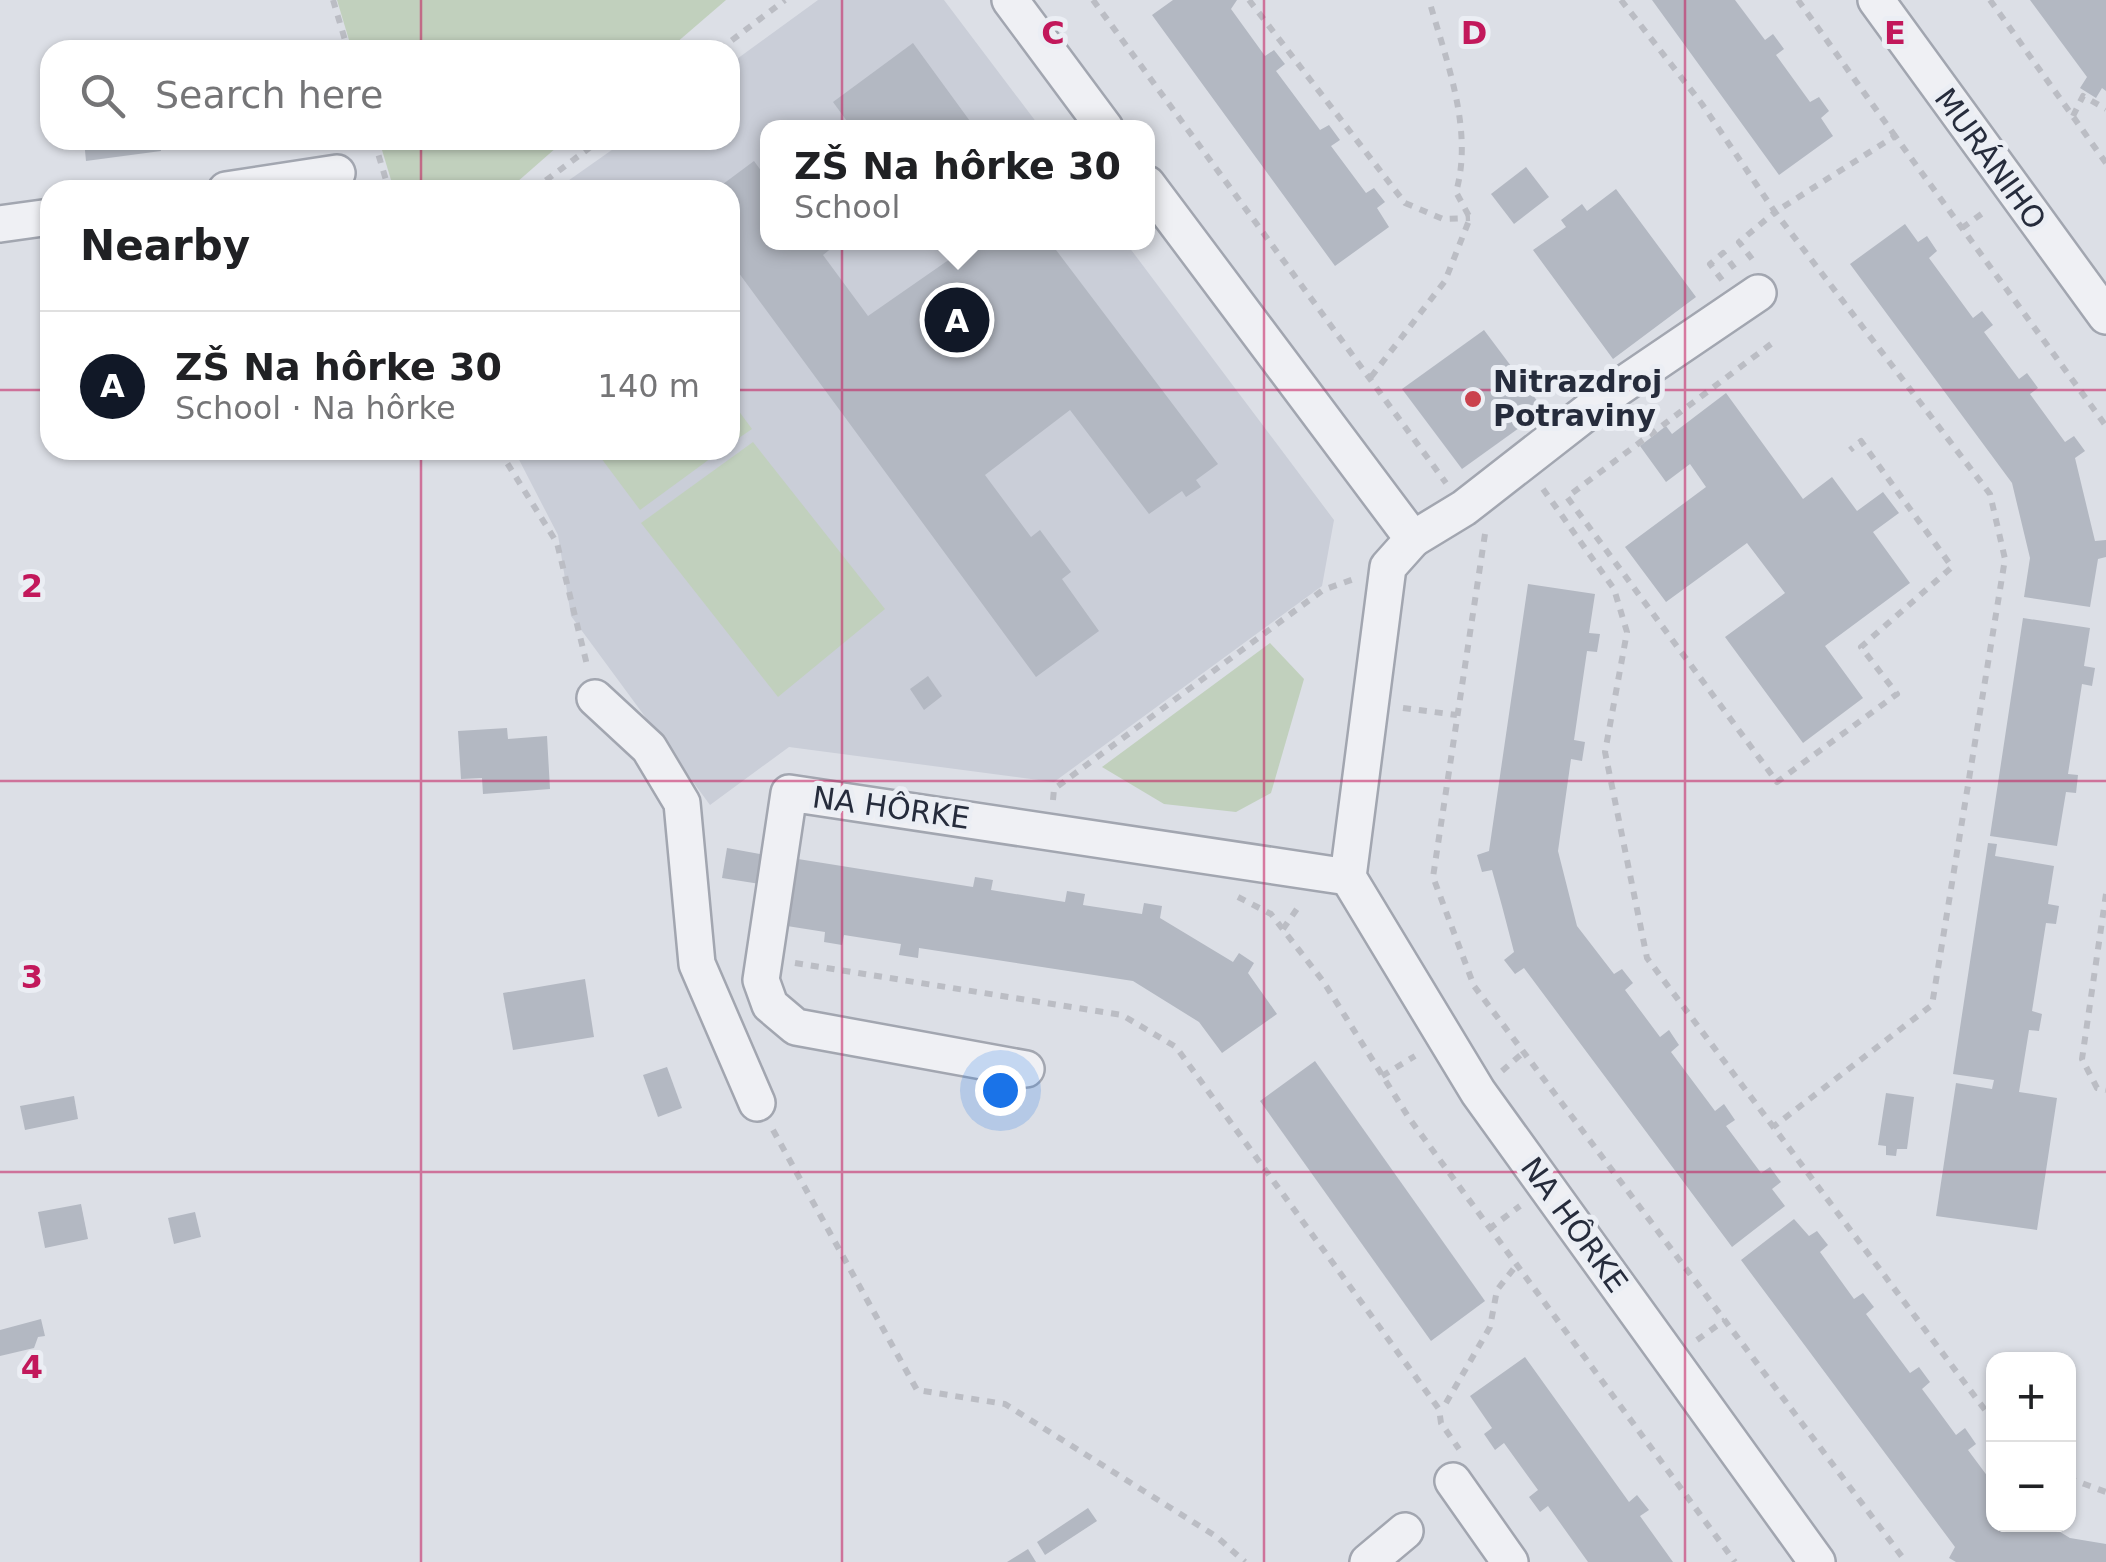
<!DOCTYPE html>
<html lang="en">
<head>
<meta charset="utf-8">
<style>
	body { margin:0; font-family:"DejaVu Sans",sans-serif; background:#f2f2f2; color:#202124 }
	.controls { position:absolute; right:30px; bottom:30px; display:grid; overflow:hidden; border-radius:20px; box-shadow:0 2px 8px #0004 }
	.controls button { width:90px; height:90px; display:grid; place-items:center; padding:0; border:0; border-bottom:2px solid #e0e0e0; background:#fff; color:#202124; font:50px sans-serif }
	.you { position:absolute; left:1000px; top:1090px; width:35px; height:35px; margin:-25px; border:8px solid #fff; border-radius:50%; background:#1a73e8; box-shadow:0 0 0 15px #1a73e833 }
	.badge { display:grid; place-items:center; width:65px; height:65px; border-radius:50%; background:#111827; color:#fff; font-size:32px; font-weight:700 }
	.pin { position:absolute; translate:-50% -50%; border:5px solid #fff; box-shadow:0 2px 10px #0006 }
	.popup { position:absolute; left:760px; top:120px; width:395px; height:130px; box-sizing:border-box; display:grid; place-content:center; border-radius:20px; background:#fff; filter:drop-shadow(0 2px 8px #0005); font-size:32px; white-space:nowrap; color:#757577 }
	.popup b { font-size:38px; color:#202124 }
	.popup::after { content:''; position:absolute; left:50%; top:100%; margin-left:-20px; border:20px solid transparent; border-top-color:#fff }
	.list { margin:0; padding:0; list-style:none }
	h2 { display:flex; justify-content:space-between; align-items:center; height:130px; margin:0; padding:0 40px; font-size:42px }
	h2 small { font-size:32px; font-weight:400; color:#757577 }
	.list li { display:grid; grid-template-columns:65px 1fr auto; gap:30px; align-items:center; box-sizing:border-box; height:150px; padding:0 40px; border-top:2px solid #e0e0e0 }
	.list b { display:block; font-size:38px; white-space:nowrap }
	.list p { margin:0; font-size:32px; white-space:nowrap; color:#757577 }
	.list em { font-size:32px; font-style:normal; color:#757577 }
	.icon { flex:none; width:55px; height:55px; fill:none; stroke:currentColor; stroke-width:2; stroke-linecap:round; stroke-linejoin:round }
	.map { position:relative; flex:none; width:2106px; height:1562px; overflow:hidden }
	.search { position:absolute; background:#fff; box-shadow:0 2px 8px #0004; left:40px; top:40px; width:700px; height:110px; display:flex; align-items:center; gap:25px; box-sizing:border-box; padding:0 35px; border-radius:30px; color:#757577; font-size:38px }
	.panel { position:absolute; background:#fff; box-shadow:0 2px 8px #0004; left:40px; top:180px; width:700px; height:280px; border-radius:30px }
	.map>svg:first-child { display:block }
	.built { fill:#caced8 }
	.green { fill:#c1d0bd }
	.building { fill:#b3b8c2 }
	.lines { fill:none; stroke-linecap:round; stroke-linejoin:round }
	.minor-casing { stroke:#a2a6b0; stroke-width:40 }
	.path { stroke:#bbbdc4; stroke-width:6; stroke-dasharray:8 8; stroke-linecap:butt }
	.minor { stroke:#eff0f4; stroke-width:35 }
	.grid { fill:none; stroke:#c2185b; stroke-width:2.5; stroke-opacity:0.55 }
	.poi-dot { fill:#ca424d; stroke:#ebeef4; stroke-width:4 }
	.labels { text-anchor:middle; stroke-width:10; stroke-linejoin:round; paint-order:stroke }
	.street-label { font-size:30px; fill:#262c3c; stroke:#ebeef4 }
	.poi-label { font-size:30px; font-weight:bold; fill:#262c3c; stroke:#ebeef4; text-anchor:start }
	.grid-label { font-size:32px; text-anchor:middle; font-weight:bold; fill:#c2185b; stroke:#ebeef4; stroke-width:10; stroke-linejoin:round; paint-order:stroke }
</style>
</head>
<body>
<div class="map">
<svg width="2106" height="1562" viewBox="0 0 2106 1562">
	<rect width="100%" height="100%" fill="#dcdfe6"/>
	<polygon class="built" points="818,0 944,0 1040,127 767,128 767,242 1126,243 1334,520 1322,586 1054,782 789,747 710,805 571,616 558,535 514,450 730,450 730,190 555,190 626,140 730,140 730,64"/>
	<g class="green">
		<polygon points="337,0 726,0 668,50 352,50"/>
		<polygon points="379,140 565,140 508,190 394,190"/>
		<polygon points="730,399 752,429 730,444"/>
		<polygon points="753,442 885,609 778,697 641,523"/>
		<polygon points="595,450 722,450 640,510"/>
		<polygon points="1270,643 1304,679 1271,793 1236,812 1164,804 1102,767"/>
	</g>
	<g class="building">
		<polygon points="1173,0 1237,0 1231,9 1265,56 1274,50 1285,64 1276,71 1320,130 1329,125 1340,140 1331,146 1366,193 1374,188 1385,202 1377,208 1389,227 1335,266 1152,15"/>
		<polygon points="1652,0 1735,0 1765,40 1773,34 1784,49 1776,55 1810,102 1819,97 1829,111 1821,118 1833,136 1779,175"/>
		<polygon points="2030,0 2106,0 2106,91 2102,88 2096,98 2080,88 2087,77"/>
		<polygon points="913,43 975,128 852,128 833,102"/>
		<polygon points="147,44 148,50 115,50 115,48"/>
		<polygon points="281,44 282,50 254,50 254,48"/>
		<polygon points="84,140 160,140 161,151 86,161"/>
		<polygon points="754,161 767,179 767,242 829,242 833,247 823,255 868,316 950,259 938,242 1050,242 1218,464 1196,480 1201,487 1186,497 1182,491 1149,514 1070,410 985,475 1031,537 1040,530 1071,572 1062,579 1099,631 1036,677 730,261 730,190 715,190"/>
		<polygon points="1526,167 1549,197 1514,224 1491,194"/>
		<polygon points="1616,189 1696,297 1613,359 1533,250 1566,227 1561,220 1582,204 1587,211"/>
		<polygon points="1905,224 1918,242 1927,236 1937,251 1929,258 1973,318 1982,311 1993,325 1984,332 2019,379 2027,373 2038,388 2030,394 2065,442 2074,436 2085,451 2075,458 2095,541 2106,540 2106,557 2098,559 2090,607 2024,597 2030,558 2012,483 1850,264"/>
		<polygon points="1484,330 1544,410 1462,469 1402,389"/>
		<polygon points="1726,393 1803,499 1832,477 1857,511 1883,492 1899,513 1873,532 1910,583 1825,646 1863,698 1803,743 1725,637 1785,593 1747,543 1666,602 1625,547 1706,487 1690,464 1666,482 1640,446 1666,426 1672,434"/>
		<polygon points="1528,584 1595,594 1589,633 1600,634 1597,652 1587,651 1574,740 1585,742 1582,761 1571,759 1558,851 1577,926 1614,974 1622,969 1633,983 1625,990 1660,1037 1669,1030 1679,1045 1671,1052 1715,1111 1724,1104 1735,1120 1726,1126 1761,1173 1770,1167 1781,1182 1772,1189 1785,1206 1732,1247 1524,968 1515,974 1504,960 1514,952 1502,906 1492,870 1482,872 1477,855 1489,851"/>
		<polygon points="2023,618 2090,628 2084,666 2095,668 2092,686 2082,684 2068,774 2078,775 2076,793 2066,792 2057,846 1990,836"/>
		<polygon points="928,676 942,696 924,710 910,689"/>
		<polygon points="507,728 508,739 547,736 550,789 483,794 482,778 461,779 458,731"/>
		<polygon points="1988,843 1997,844 1995,856 2054,866 2048,904 2059,906 2056,924 2046,923 2032,1011 2042,1014 2039,1031 2029,1030 2019,1092 2057,1098 2037,1230 1936,1216 1956,1083 1992,1089 1994,1080 1953,1074"/>
		<polygon points="727,848 765,855 760,884 722,878"/>
		<polygon points="798,859 973,887 975,877 993,880 991,890 1065,902 1067,891 1085,894 1083,905 1142,914 1144,903 1162,906 1160,918 1233,962 1239,953 1254,963 1248,973 1277,1014 1222,1053 1199,1022 1133,981 919,948 918,958 899,955 901,944 844,935 842,945 824,942 825,932 787,926"/>
		<polygon points="585,979 594,1037 513,1050 503,993"/>
		<polygon points="1315,1061 1485,1301 1431,1341 1260,1101"/>
		<polygon points="667,1067 682,1108 658,1117 643,1075"/>
		<polygon points="1886,1093 1914,1097 1907,1149 1897,1149 1896,1156 1886,1155 1886,1146 1878,1145"/>
		<polygon points="74,1096 78,1119 25,1130 20,1106"/>
		<polygon points="81,1204 88,1239 45,1248 38,1212"/>
		<polygon points="195,1212 201,1237 174,1244 168,1218"/>
		<polygon points="1794,1219 1809,1236 1817,1231 1828,1245 1820,1252 1854,1299 1863,1293 1874,1307 1866,1314 1910,1373 1919,1367 1930,1382 1922,1389 1934,1405 1956,1435 1965,1428 1976,1444 1968,1450 1994,1485 1994,1524 2047,1524 2070,1538 2106,1544 2106,1562 1956,1562 1949,1558 1955,1547 1741,1260"/>
		<polygon points="41,1319 45,1336 38,1337 34,1348 0,1356 0,1330"/>
		<polygon points="1525,1357 1629,1502 1637,1495 1649,1510 1640,1516 1673,1562 1588,1562 1548,1506 1540,1512 1529,1497 1538,1490 1504,1443 1495,1450 1484,1434 1492,1428 1470,1396"/>
		<polygon points="1088,1508 1097,1521 1045,1555 1037,1542"/>
		<polygon points="1028,1549 1036,1562 1007,1562"/>
	</g>
	<g class="lines">
		<g class="minor-casing">
			<g id="minor">
				<polyline points="1010,0 1105,128"/>
				<polyline points="1876,0 2106,316"/>
				<polyline points="1147,184 1413,539 1388,567 1348,877 1478,1092 1817,1562"/>
				<polyline points="226,190 337,173"/>
				<polyline points="0,224 50,217"/>
				<polyline points="1413,539 1464,508 1618,388 1758,293"/>
				<polyline points="595,698 649,748 682,803 697,964 757,1103"/>
				<polyline points="1026,1069 796,1027 770,1005 761,980 789,793 1348,877"/>
				<polyline points="1453,1481 1510,1562"/>
				<polyline points="1368,1562 1405,1531"/>
			</g>
		</g>
		<g class="path">
			<polyline points="333,0 348,50"/>
			<polyline points="1093,0 1446,483"/>
			<polyline points="1249,0 1405,203 1443,219 1470,218"/>
			<polyline points="1621,0 1702,104 1775,212 1895,136 2106,426"/>
			<polyline points="1798,0 1895,136"/>
			<polyline points="1990,0 2106,163"/>
			<polyline points="719,50 785,0"/>
			<polyline points="2073,116 2083,96 2106,109"/>
			<polyline points="374,140 389,190"/>
			<polyline points="533,190 600,140"/>
			<polyline points="1962,228 1987,210"/>
			<polyline points="1752,259 1739,242 1775,212 1990,494 2005,559 1932,1005 1773,1127"/>
			<polyline points="1722,280 1710,264 1723,253 1735,269"/>
			<polyline points="1771,344 1567,497 1777,782 1897,694 1861,647 1952,567 1861,441 1850,450"/>
			<path d="M1371 377 1445 281 1470 218 1456 192C1474 130 1446 60 1429 0"/>
			<polyline points="499,450 557,543 588,669"/>
			<polyline points="1543,489 1614,589 1627,632 1605,752 1647,958 1994,1422"/>
			<polyline points="1485,534 1433,877 1474,986 1906,1562"/>
			<polyline points="1403,708 1457,715"/>
			<polyline points="1053,800 1054,789 1323,590 1354,579"/>
			<polyline points="2106,894 2082,1059 2097,1088 2106,1090"/>
			<polyline points="1238,897 1271,914 1323,981 1409,1118 1735,1562"/>
			<polyline points="1283,929 1299,906"/>
			<polyline points="795,963 1122,1015 1176,1047 1439,1409 1441,1423 1459,1449"/>
			<polyline points="1502,1071 1524,1052"/>
			<polyline points="1382,1076 1415,1056"/>
			<polyline points="773,1130 917,1390 1005,1404 1217,1537 1245,1562"/>
			<polyline points="1489,1229 1520,1206"/>
			<polyline points="1697,1340 1725,1320"/>
			<polyline points="1446,1403 1490,1327 1497,1290 1515,1267"/>
			<polyline points="2068,1478 2106,1492"/>
		</g>
		<use href="#minor" class="minor"/>
	</g>
	<path class="grid" d="M421 0V50M842 0V1562M1264 0V1562M1685 0V1562M421 140V190M0 390H50M730 390H2106M421 450V1562M0 781H2106M0 1172H2106"/>
	<circle class="poi-dot" cx="1473" cy="399" r="10"/>
	<g class="labels">
		<g class="street-label">
			<text transform="translate(1990 159) rotate(54)" y="10">MURÁNIHO</text>
			<text transform="translate(891 808) rotate(8)" y="10">NA HÔRKE</text>
			<text transform="translate(1574 1225) rotate(54)" y="10">NA HÔRKE</text>
		</g>
		<g class="poi-label">
			<text x="1493" y="392">Nitrazdroj<tspan x="1493" dy="34">Potraviny</tspan></text>
		</g>
	</g>
	<g class="grid-label">
		<text x="1053" y="44">C</text>
		<text x="1474" y="44">D</text>
		<text x="1895" y="44">E</text>
		<text x="32" y="597">2</text>
		<text x="32" y="988">3</text>
		<text x="32" y="1378">4</text>
	</g>
</svg>
<div class="controls">
<button>+</button>
<button>−</button>
</div>
<div class="you"></div>
<div class="pin badge" style="left:957px;top:320px">A</div>
<div class="popup"><b>ZŠ Na hôrke 30</b>School</div>
<div class="search"><svg class="icon" aria-label="search" viewBox="0 0 24 24"><circle cx="10" cy="10" r="6"/><path d="M15 15l6 6"/></svg>Search here</div>
<section class="panel">
<h2>Nearby<small></small></h2>
<ul class="list">
<li><span class="badge">A</span><div><b>ZŠ Na hôrke 30</b><p>School · Na hôrke</p></div><em>140 m</em></li>
</ul>
</section>
</div>
</body>
</html>
